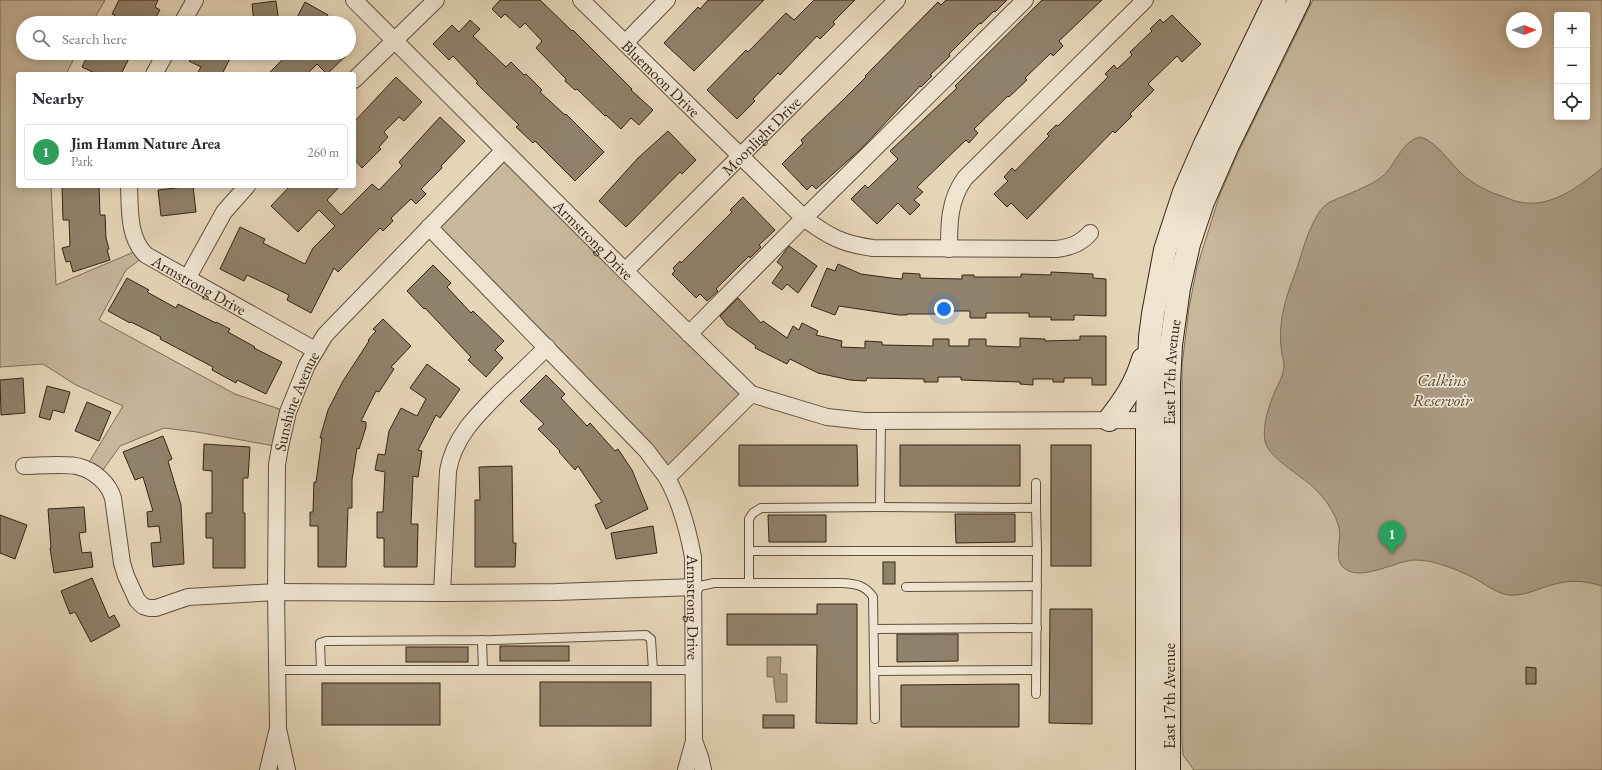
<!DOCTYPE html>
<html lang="en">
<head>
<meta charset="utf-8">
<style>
	body { margin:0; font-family:"EB Garamond",serif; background:#f2f2f3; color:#2b2b33 }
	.controls { position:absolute; right:12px; top:12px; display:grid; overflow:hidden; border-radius:4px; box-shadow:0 2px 10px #0003 }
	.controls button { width:36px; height:36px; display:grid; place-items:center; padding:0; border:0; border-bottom:1px solid #e1e1e2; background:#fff; color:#2b2b33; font:20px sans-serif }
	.compass { position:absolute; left:1506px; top:12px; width:36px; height:36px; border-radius:50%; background:#fff; box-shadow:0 2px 10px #0003; rotate:90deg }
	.you { position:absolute; left:944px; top:309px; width:14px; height:14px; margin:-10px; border:3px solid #fff; border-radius:50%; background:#1a73e8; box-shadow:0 0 0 6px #1a73e833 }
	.badge { display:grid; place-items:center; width:26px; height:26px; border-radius:50%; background:#7c3aed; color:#fff; font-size:13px; font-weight:700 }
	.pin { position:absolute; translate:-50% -33px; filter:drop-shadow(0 1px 2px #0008) }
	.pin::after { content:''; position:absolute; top:21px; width:14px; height:12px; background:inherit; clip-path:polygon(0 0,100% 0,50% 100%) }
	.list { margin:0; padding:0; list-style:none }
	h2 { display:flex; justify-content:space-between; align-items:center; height:52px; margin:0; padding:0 16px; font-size:17px }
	h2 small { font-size:13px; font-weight:400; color:#7c7c81 }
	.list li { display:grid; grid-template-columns:26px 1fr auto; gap:12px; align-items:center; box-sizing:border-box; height:56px; margin:0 8px 8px; padding:0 8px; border:1px solid #e1e1e2; border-radius:4px }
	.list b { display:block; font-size:15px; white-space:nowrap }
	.list p { margin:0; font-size:13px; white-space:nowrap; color:#7c7c81 }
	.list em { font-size:13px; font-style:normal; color:#7c7c81 }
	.icon { flex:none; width:22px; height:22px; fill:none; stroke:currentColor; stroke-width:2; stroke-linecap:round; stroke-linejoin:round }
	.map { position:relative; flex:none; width:1602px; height:770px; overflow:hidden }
	.search { position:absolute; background:#fff; box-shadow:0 2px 10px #0003; left:16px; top:16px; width:340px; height:44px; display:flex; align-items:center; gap:10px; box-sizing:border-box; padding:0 14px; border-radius:22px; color:#7c7c81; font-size:15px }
	.panel { position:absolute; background:#fff; box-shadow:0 2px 10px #0003; left:16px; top:72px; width:340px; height:116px; border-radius:4px }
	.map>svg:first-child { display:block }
	.green { fill:#c7b79c; stroke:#7e6e59; fill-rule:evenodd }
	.water { fill:#a99980; stroke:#7a6b56 }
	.building { fill:#90816a; stroke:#342516 }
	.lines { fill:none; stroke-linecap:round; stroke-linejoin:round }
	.service-casing { stroke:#60513e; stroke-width:10 }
	.minor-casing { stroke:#60513e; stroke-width:18 }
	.secondary-casing { stroke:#342516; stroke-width:24 }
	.service { stroke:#eee4d0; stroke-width:8 }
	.minor { stroke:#eee4d0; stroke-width:16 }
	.secondary { stroke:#eee4d0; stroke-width:22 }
	.labels { text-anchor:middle; stroke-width:3.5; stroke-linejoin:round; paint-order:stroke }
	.street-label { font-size:16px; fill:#342516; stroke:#eee4d0 }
	.water-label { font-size:17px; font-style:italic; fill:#574836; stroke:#eee4d0 }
</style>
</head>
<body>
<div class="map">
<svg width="1602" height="770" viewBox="0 0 1602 770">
	<rect width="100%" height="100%" fill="#e5d5b7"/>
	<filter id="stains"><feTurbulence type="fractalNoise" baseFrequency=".005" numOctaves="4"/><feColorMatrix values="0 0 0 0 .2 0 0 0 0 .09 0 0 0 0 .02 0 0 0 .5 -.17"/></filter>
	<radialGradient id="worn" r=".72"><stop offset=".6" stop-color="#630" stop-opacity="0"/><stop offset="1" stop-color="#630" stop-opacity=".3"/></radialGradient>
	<g class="green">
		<polygon points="0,0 105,0 92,23 23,23 23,53 77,53 66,74 18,74 18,186 51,186 56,285 141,249 146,255 126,270 99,320 235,394 288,412 280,447 197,432 164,428 120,446 98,477 85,469 123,406 76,385 43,364 0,367"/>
		<path d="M1313 0H1602V770H1194L1183 755 1182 742V365L1189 308 1197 267 1219 197 1238 153ZM1557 15H1587V117H1557ZM1512 18H1536V42H1512Z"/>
		<polygon points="504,150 751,394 667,478 429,227"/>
	</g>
	<g class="water">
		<path d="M1421 137C1438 143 1449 162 1462 174 1473 184 1488 192 1502 196 1509 199 1517 202 1525 203 1554 206 1581 185 1602 168V586C1580 579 1564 580 1542 588 1531 592 1521 596 1509 595 1495 593 1484 583 1472 577 1456 569 1431 559 1413 560 1394 562 1360 582 1344 568 1333 559 1342 540 1339 528 1336 515 1328 503 1319 493 1306 477 1269 460 1265 441 1262 425 1269 406 1275 391 1279 383 1284 374 1284 365 1284 362 1283 358 1282 355 1280 342 1280 330 1282 317 1285 298 1293 280 1299 262 1304 245 1309 229 1318 214 1321 209 1325 205 1330 202 1343 196 1373 185 1383 176 1396 164 1402 140 1421 137Z"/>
		<path d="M767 657H781L780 674H787V702H776C776 693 773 686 774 677H767Z"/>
	</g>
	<g class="building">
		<polygon points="119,0 158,0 155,7 160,10 153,23 111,23 115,15 112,14"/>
		<polygon points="500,0 540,0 572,31 573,30 632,89 631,90 653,110 639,125 631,118 621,129 606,115 605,116 577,89 575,90 565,81 566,79 536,48 542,41 525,23 520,28 505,14 501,18 492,9"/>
		<polygon points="708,0 764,0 694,71 664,43 698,7 700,9"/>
		<polygon points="814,0 855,0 833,22 835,24 820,39 817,36 780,75 778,73 753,99 755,101 737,119 707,90 746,50 748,52 786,13 794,20"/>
		<polygon points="946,0 1007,0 995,12 994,11 981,24 980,23 949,54 950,56 930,75 932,76 921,87 920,86 861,149 816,189 812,185 807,190 782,164 803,143 801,140 843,100 866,77 865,76 938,2 941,5"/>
		<polygon points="1042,0 1102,0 1059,41 1063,46 1053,56 1051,53 1025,78 1027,80 1009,97 1008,96 974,129 978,133 969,143 966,140 917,187 923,192 914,200 920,205 910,215 898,203 877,224 851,199 865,185 868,188 898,159 890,151 957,88 955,86"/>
		<polygon points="276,1 279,23 254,23 252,4"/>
		<polygon points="305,2 328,15 324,23 294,23"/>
		<polygon points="1172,15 1201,44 1182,62 1177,56 1148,84 1154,90 1130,114 1132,116 1115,133 1113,131 1027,219 1011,203 1007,207 994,194 1008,181 1004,177 1012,168 1015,171 1049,136 1047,134 1056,125 1058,126 1108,77 1105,74 1114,65 1117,69 1132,55 1130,52 1152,31 1150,29 1160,19 1163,23"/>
		<polygon points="470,20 480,29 473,36 506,67 511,62 524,75 526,74 542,90 540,92 565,115 566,114 604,152 575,181 535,141 533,143 516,127 519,125 476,83 478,82 453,56 449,60 433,44 452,25 459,32"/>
		<polygon points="89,53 132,53 121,74 97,74 82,67"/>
		<polygon points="193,53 233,53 222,74 197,74 201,67 189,61"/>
		<polygon points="289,53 349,53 327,74 317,64 307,74 268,74"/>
		<polygon points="396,77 422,102 404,121 399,117 384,132 388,137 379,147 381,149 362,168 354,159 354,122"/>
		<polygon points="440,117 465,141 441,166 442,168 421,189 426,194 416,204 411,199 391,218 393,221 383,231 380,228 338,272 334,268 311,313 287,300 289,295 247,275 244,281 220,269 240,227 265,239 263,243 305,264 313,248 335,226 319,210 298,232 271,206 290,186 340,186 327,200 341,215 372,184 379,190 402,166 399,162"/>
		<polygon points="668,131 696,160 682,174 680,172 626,227 599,201 638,158"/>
		<polygon points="62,186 99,186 100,215 105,215 106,238 109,249 107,250 110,260 73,272 70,261 66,262 62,248 70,246 69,220 63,220"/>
		<polygon points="193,186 196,212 161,216 158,190"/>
		<polygon points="743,197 775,230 759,245 761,247 750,258 749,256 716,289 718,291 707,301 700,294 696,298 672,274 675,271 673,268 680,261 681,263 732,212 730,210"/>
		<polygon points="789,246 817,266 798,293 787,284 782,290 772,283 783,267 777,262"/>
		<polygon points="838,264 861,274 891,278 902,279 903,273 920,274 920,278 962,279 962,275 974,275 974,277 1021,277 1021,274 1051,275 1051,272 1093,274 1093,278 1106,279 1106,316 1074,315 1074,320 1051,320 1051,317 1029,317 1029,313 986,313 986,318 970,318 970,311 944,311 944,314 907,314 907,315 899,315 839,306 835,315 811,306 827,268 835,271"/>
		<polygon points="433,265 451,283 447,287 471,313 473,311 504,341 495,350 503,358 486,377 468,360 471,357 425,308 424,309 407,291"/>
		<polygon points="127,278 149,290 147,292 176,308 178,304 216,323 216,322 230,329 228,332 255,347 254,348 282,362 266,394 237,380 236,383 212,370 213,367 160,339 161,337 131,322 130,323 108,311"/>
		<polygon points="738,298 761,323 763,321 787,338 793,326 799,330 802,323 818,331 816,335 842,341 841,347 865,348 865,341 882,342 882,345 933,346 933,339 949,339 949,346 969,346 969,339 986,339 986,346 1020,347 1020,338 1045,339 1045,341 1080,340 1080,336 1106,336 1106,385 1092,385 1092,378 1064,378 1064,382 1053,382 1053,379 1033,379 1033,385 1020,384 1020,382 961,380 961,377 938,377 938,382 924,382 924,379 867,378 866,381 850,380 818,373 790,359 787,364 755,348 756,346 727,325 720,316"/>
		<polygon points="383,319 411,346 391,367 394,369 379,392 376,391 361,421 366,422 366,427 359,449 357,448 352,480 352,508 348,508 346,567 318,567 318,526 310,526 310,512 313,512 314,482 316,482 322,438 320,438 328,410 343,381 369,341 368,340 376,331 373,329"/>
		<polygon points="427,364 460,389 440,418 436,415 418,450 422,451 418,477 413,476 411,524 418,524 417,567 384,567 384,538 377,538 377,512 383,512 385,472 375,470 378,454 385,455 389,431 401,408 417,416 426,399 410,388"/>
		<polygon points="546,375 565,394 561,398 587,426 590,423 615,451 618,449 632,470 648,509 606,529 595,505 602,502 578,466 575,470 559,452 560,451 538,429 544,424 520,401"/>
		<polygon points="23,378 25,413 1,415 0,380"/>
		<polygon points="47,386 70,392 64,413 53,410 50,420 39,417"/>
		<polygon points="87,402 111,412 99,441 75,431"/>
		<polygon points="163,436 172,459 168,461 181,505 184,564 153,567 151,543 161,542 159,526 148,527 147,512 153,511 143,477 135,480 123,452"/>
		<polygon points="204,444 250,447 248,478 243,478 243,513 245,513 245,568 213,568 213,538 206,538 206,513 212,513 212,471 203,470"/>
		<polygon points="739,445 857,445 858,486 739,486"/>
		<rect x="900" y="445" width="120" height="41"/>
		<rect x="1051" y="445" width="40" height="121"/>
		<polygon points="512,466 513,543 516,543 515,567 475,567 475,500 480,500 479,467"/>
		<polygon points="84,507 86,532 79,533 82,553 91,552 93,567 54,573 50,548 51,548 48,509"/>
		<polygon points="955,514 1015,514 1015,542 956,543"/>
		<polygon points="0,515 27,525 15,559 0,553"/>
		<polygon points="768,515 826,515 826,542 769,542"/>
		<polygon points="653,526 657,553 616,559 611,533"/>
		<rect x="883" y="562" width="12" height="22"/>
		<polygon points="92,578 109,618 114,615 120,626 91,642 75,612 70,614 61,591"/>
		<polygon points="817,604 857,604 857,724 816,723 817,645 727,645 727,614 817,614"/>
		<polygon points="1050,609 1092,609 1092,724 1049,723"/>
		<polygon points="897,634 958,634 958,661 897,662"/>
		<rect x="500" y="646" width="69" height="15"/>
		<rect x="406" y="647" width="62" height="15"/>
		<polygon points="1526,667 1536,668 1536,684 1526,684"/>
		<rect x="540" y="682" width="111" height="44"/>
		<rect x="322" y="683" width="118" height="42"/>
		<polygon points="1019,684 1019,727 901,727 901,685"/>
		<rect x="763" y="715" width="31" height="13"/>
	</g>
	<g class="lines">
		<g class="service-casing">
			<g id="service">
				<polyline points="1036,483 1036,508"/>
				<polyline points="880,507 1036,508 1037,551"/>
				<polyline points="749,551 1037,551 1036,694"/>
				<polyline points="749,583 749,519 753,513 761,508 880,507 881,421"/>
				<path d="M695 587 714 583H843C856 584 865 585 873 597L875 719"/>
				<polyline points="906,587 1037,586"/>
				<polyline points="874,629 1037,628"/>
				<polyline points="482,640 483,670"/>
				<polyline points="277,670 694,670"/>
				<polyline points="321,670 320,643 326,641 493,640 646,635 651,639 653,670"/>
				<polyline points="875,671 1036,670"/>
			</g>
		</g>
		<g class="minor-casing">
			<g id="minor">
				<path id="s1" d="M354 0 625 271 751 394 827 417 864 421 1157 420"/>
				<path id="s2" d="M581 0 804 218 689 334"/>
				<path d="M1025 0 804 218C828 236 842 244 873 248L1056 249C1071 247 1080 244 1090 233"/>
				<polyline points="182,23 195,0"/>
				<polyline points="625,43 667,0"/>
				<polyline points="154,74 166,53"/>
				<polyline points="354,80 436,0"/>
				<path id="s3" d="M129 186C130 209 128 238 146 255L315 350"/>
				<path id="s4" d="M429 227 647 451C653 460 661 469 667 478 681 503 688 530 693 557L694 741 686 770"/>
				<path d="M949 249C949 223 949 200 965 178L1145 0"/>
				<path id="s5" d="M625 271 897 0"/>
				<polyline points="187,279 224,212 247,186"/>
				<path d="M24 466C37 466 69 463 80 467 95 471 109 484 113 498L122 563 126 576 137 600 143 606 149 608H156L188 597 276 592 442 593 556 592 695 587"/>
				<polyline points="667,478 751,394"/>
				<path d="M442 593 448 471C454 436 478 414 502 390 517 376 532 362 547 347"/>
				<polyline points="694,741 700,757 703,770"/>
				<polyline points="268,770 277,732"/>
				<path id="s6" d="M287 770 278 729 276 592 277 465 280 447 288 412 307 365 325 335 504 150"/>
			</g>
		</g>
		<g class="secondary-casing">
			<g id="secondary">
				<path d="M1109 420C1125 399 1135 385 1143 359"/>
				<polyline points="1147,770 1147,415 1150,337 1153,314 1165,250 1184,192 1205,144 1275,0"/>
				<path id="s7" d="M1169 770V383L1171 345 1179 288 1189 244 1203 202 1227 147 1299 0"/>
			</g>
		</g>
		<use href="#service" class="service"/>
		<use href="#minor" class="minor"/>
		<use href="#secondary" class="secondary"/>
	</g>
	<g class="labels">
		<g class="street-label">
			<text dy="6" stroke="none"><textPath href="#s2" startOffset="112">Bluemoon Drive</textPath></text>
			<text dy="6" stroke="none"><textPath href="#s5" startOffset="192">Moonlight Drive</textPath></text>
			<text dy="6" stroke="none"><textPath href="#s1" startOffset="339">Armstrong Drive</textPath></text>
			<text dy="6" stroke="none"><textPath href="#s3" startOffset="134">Armstrong Drive</textPath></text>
			<text dy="6" stroke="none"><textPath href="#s7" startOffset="398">East 17th Avenue</textPath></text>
			<text dy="6" stroke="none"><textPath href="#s6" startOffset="373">Sunshine Avenue</textPath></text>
			<text dy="6" stroke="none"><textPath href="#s4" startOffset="480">Armstrong Drive</textPath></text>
			<text transform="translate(1169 696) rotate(-90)" y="6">East 17th Avenue</text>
		</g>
		<g class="water-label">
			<text x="1442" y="386">Calkins<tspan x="1442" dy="20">Reservoir</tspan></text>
		</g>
	</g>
	<rect width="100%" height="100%" filter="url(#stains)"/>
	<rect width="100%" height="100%" fill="url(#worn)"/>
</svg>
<div class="controls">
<button>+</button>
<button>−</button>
<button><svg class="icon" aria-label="locate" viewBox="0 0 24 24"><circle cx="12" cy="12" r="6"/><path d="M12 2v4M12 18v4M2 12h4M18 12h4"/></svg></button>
</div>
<svg class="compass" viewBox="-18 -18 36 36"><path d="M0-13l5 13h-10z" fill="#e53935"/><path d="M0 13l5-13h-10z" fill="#7c7c81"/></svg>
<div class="you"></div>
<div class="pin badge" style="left:1392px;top:554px;background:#2e9e5b">1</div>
<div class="search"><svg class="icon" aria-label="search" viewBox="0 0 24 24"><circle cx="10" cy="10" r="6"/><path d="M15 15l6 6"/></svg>Search here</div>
<section class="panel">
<h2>Nearby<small></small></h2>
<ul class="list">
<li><span class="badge" style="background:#2e9e5b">1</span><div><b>Jim Hamm Nature Area</b><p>Park</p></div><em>260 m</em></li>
</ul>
</section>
</div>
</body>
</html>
